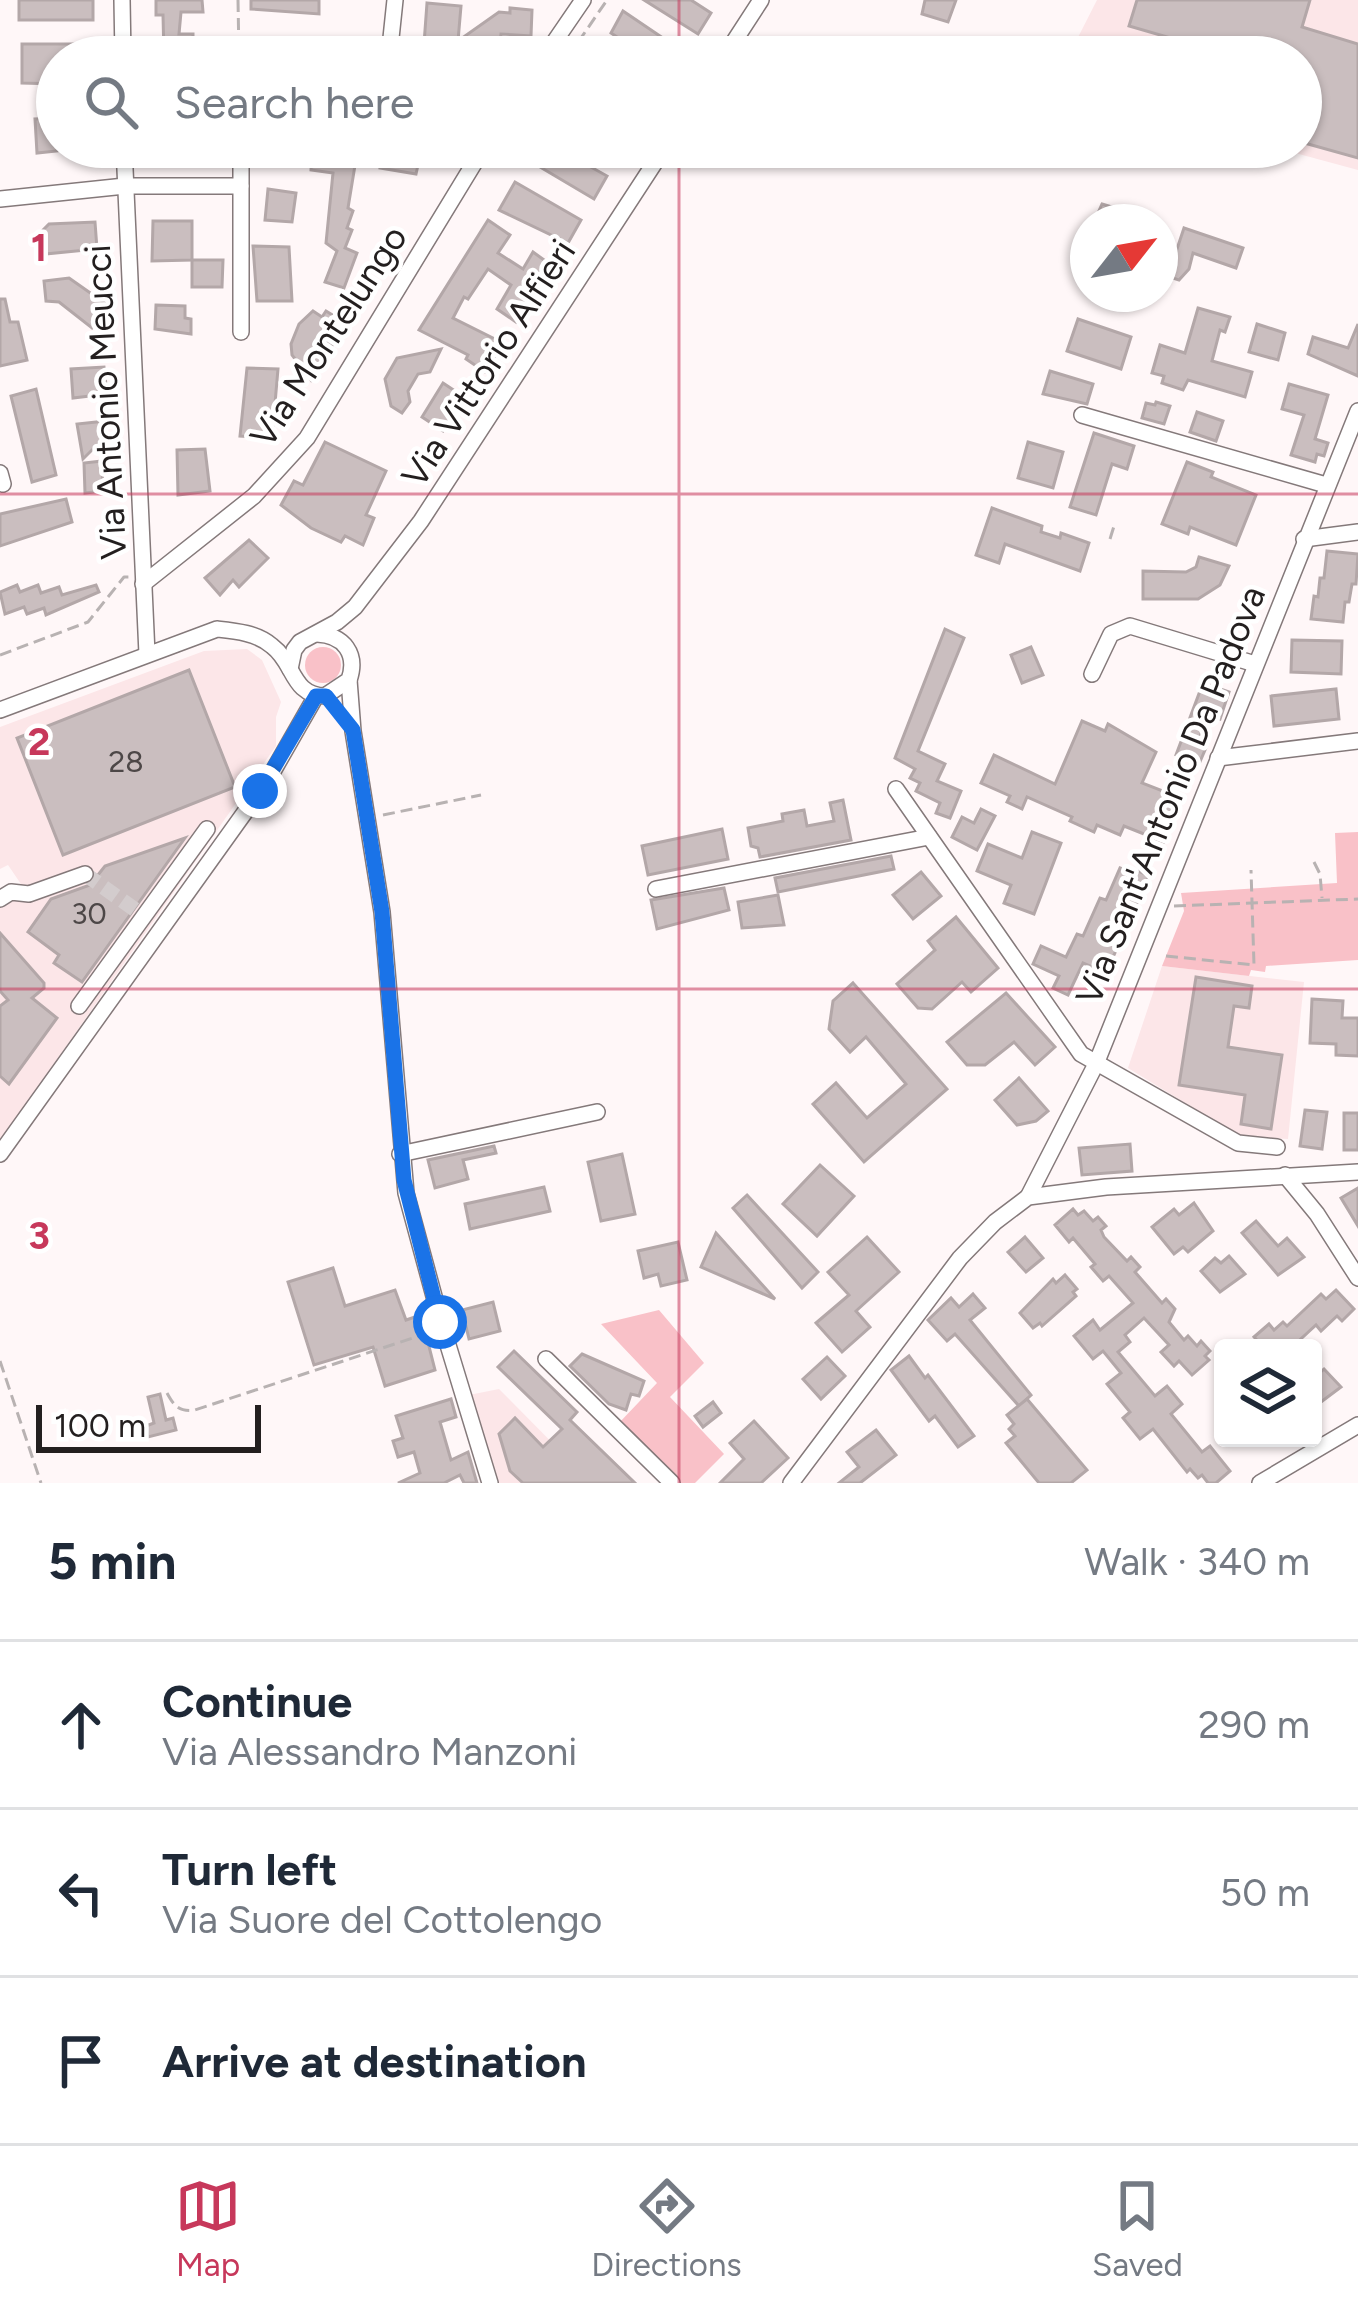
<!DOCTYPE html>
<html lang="en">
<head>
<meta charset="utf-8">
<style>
	body { margin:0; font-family:Figtree,sans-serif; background:#f6f6f7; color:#1f2937 }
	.controls { position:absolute; right:36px; bottom:36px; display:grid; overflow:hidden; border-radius:12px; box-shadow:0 3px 9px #0004 }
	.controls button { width:108px; height:108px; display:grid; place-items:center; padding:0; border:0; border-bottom:3px solid #e0e1e3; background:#fff; color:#1f2937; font:60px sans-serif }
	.compass { position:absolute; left:1070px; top:204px; width:108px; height:108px; border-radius:50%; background:#fff; box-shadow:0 3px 9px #0004; rotate:59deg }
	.scale { position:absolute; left:36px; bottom:30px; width:225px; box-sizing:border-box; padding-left:12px; border:6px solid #231f1f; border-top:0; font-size:33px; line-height:42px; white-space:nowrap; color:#231f1f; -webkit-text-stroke:9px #fff; paint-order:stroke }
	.stop { position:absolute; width:36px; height:36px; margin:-27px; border:9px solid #1a73e8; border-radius:50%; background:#fff }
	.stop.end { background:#1a73e8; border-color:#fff; box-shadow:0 3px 12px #0008 }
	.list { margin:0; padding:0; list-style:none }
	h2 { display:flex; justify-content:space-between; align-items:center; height:156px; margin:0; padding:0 48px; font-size:51px }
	h2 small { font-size:39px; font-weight:400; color:#747a83 }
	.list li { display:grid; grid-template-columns:78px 1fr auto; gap:36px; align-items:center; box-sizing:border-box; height:168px; padding:0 48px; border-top:3px solid #e0e1e3 }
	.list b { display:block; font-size:45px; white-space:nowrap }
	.list p { margin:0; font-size:39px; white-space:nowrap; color:#747a83 }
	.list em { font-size:39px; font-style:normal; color:#747a83 }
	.icon { flex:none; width:66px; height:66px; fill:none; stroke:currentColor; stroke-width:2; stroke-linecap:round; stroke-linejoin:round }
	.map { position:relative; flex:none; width:1358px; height:1483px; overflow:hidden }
	.search { position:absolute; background:#fff; box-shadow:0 3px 9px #0004; left:36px; right:36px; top:36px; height:132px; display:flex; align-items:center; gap:30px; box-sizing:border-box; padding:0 42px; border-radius:66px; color:#747a83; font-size:45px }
	.sheet { height:660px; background:#fff }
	nav { display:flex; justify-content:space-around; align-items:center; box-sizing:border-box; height:168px; border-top:3px solid #e0e1e3; background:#fff; font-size:33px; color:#747a83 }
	nav a { display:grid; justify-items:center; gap:6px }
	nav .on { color:#c7385b }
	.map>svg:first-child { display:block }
	.built { fill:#fce6e8 }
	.green { fill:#f9c1c8 }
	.building { fill:#cabebf; stroke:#b3a7a8; stroke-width:3 }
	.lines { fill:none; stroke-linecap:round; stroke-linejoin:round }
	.minor-tunnel { stroke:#d3cccd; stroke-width:15; stroke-dasharray:15 8; stroke-linecap:butt }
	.minor-casing { stroke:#84797a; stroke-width:18 }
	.path { stroke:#b8b2b2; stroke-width:3; stroke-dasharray:12 6; stroke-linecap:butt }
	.minor { stroke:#fff; stroke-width:15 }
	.route { stroke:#1a73e8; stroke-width:15 }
	.grid { fill:none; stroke:#c7385b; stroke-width:3; stroke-opacity:0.55 }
	.labels { text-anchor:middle; stroke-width:9; stroke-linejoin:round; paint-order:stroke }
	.number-label { font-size:30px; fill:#4d4747 }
	.street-label { font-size:36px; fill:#231f1f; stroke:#fff }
	.grid-label { font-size:39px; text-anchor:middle; font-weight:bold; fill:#c7385b; stroke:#fff; stroke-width:9; stroke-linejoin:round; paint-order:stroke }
</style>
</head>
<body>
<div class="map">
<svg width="1358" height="1483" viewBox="0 0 1358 1483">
	<rect width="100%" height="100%" fill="#fff7f8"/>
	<g class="built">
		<polygon points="1097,0 1358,0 1358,170 1273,147 1301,147 1301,57 1068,57"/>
		<polygon points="247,649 262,660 281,702 276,717 276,746 0,1141 0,908 23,887 8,865 0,869 0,727 204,651"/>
		<polygon points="1162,966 1304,982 1288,1139 1239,1136 1128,1068"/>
		<polygon points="499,1389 592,1483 495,1483 469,1395"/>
	</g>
	<g class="green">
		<circle cx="323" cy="665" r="18"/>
		<polygon points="1358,832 1358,960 1266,966 1265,972 1251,970 1249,976 1162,966 1184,911 1181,893 1337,883 1335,833"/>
		<polygon points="659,1310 704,1363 670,1397 724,1454 695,1483 679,1483 619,1423 657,1383 601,1324"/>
	</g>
	<g class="building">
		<rect x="19" y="0" width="74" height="20"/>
		<polygon points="156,0 202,0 203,12 181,12 179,34 193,34 193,57 164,57 163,15 156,15"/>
		<polygon points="251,0 319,0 319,14 251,9"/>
		<polygon points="644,0 691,0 711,13 698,34"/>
		<polygon points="925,0 956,0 948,22 922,14"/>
		<polygon points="1137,0 1310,0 1302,27 1358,44 1358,158 1301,142 1301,57 1236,57 1129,26"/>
		<polygon points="427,3 461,6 458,41 499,12 510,13 510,8 532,10 531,36 501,34 499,51 424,44"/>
		<polygon points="623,11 691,57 647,57 611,33"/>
		<polygon points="253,40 305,44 304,57 251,57"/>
		<polygon points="22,44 95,44 95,57 57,57 57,84 22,83"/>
		<polygon points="57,118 57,151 37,153 35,119"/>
		<rect x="168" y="147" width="57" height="16"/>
		<polygon points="253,147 291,147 289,159 253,155"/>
		<polygon points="312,147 358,147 348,208 353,211 347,228 352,230 345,248 357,253 344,288 325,282 337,251 326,243 333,173 311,170"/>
		<polygon points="383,147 422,147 416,174 380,168"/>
		<polygon points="539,147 555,147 607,176 594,199 530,161"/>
		<polygon points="515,182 581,220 568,243 499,210"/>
		<polygon points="268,189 296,193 292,222 265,220"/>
		<polygon points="1102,204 1152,219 1152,222 1094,222"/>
		<polygon points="488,220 510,235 498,253 523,269 533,252 551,265 516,322 497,309 511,285 488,269 468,299 464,297 453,318 503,343 485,372 466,359 468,355 419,330"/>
		<polygon points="153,221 192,221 192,260 152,261"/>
		<polygon points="95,222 97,249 45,254 43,230 49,224"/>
		<polygon points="1184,228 1243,248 1236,268 1193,253 1189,269 1179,280 1160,274 1160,253 1174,258"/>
		<polygon points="253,246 289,247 292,301 257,301"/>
		<polygon points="192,260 223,260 222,287 192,287"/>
		<polygon points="69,278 109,306 92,328 59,302 46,301 44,281"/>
		<polygon points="0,299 5,299 10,322 18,322 27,360 0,366"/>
		<polygon points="156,305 185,306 185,318 191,319 191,334 155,329"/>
		<polygon points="1198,308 1230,317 1225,332 1220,330 1212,361 1252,372 1245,397 1188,380 1183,390 1162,383 1164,376 1152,373 1160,345 1185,353"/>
		<polygon points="313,311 322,317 326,311 339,319 334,327 341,331 311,380 292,355 291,344 299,324"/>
		<polygon points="1078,319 1131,337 1121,369 1067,351"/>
		<polygon points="1257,324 1285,333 1278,360 1249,352"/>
		<polygon points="1358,324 1358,376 1308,354 1313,337 1348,348"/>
		<polygon points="441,349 430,372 418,374 408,391 410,402 402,413 391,406 385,379 397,358"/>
		<polygon points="104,367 107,394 73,398 71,369"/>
		<polygon points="247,368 278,369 272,438 240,436"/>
		<polygon points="1050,371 1093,384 1087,404 1043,394"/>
		<polygon points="443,383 464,397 443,431 422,417"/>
		<polygon points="1289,384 1328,395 1315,439 1328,443 1324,456 1317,454 1315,462 1291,455 1304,415 1282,409"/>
		<polygon points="36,389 56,475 32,482 11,396"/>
		<polygon points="1156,402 1170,406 1164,424 1142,418 1146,403 1155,405"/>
		<polygon points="1197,412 1223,421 1216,441 1190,432"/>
		<polygon points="106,421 106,436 83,459 77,424"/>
		<polygon points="1094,433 1134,446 1127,469 1112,464 1096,515 1070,507"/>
		<polygon points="325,442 386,471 366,515 374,518 363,545 345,536 341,542 311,528 281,505 294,481 303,485"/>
		<polygon points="1028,442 1063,452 1053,488 1018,478"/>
		<polygon points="205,449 210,491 178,495 177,450"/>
		<polygon points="102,461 103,491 85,493 84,463"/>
		<polygon points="1187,462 1213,472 1211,477 1256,495 1236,545 1190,527 1188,534 1162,524"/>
		<polygon points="66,499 72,522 0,546 0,514"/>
		<polygon points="992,508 1042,526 1041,532 1060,538 1061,533 1089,543 1080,571 1005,544 999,563 976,555"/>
		<polygon points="249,540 268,558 239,587 233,580 220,595 205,578"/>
		<polygon points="1327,551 1358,554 1356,584 1352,584 1349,602 1345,602 1343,622 1311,619 1314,596 1318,597 1320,578 1324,578"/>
		<polygon points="1199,557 1229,566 1220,585 1198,599 1143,599 1143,571 1186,572 1196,567"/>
		<polygon points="17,585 20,592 38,585 41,593 59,587 62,595 96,585 99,592 46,615 44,608 27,614 24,607 5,614 0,592"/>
		<polygon points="945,629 964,638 918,751 945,764 937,781 961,791 950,818 936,813 940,803 916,791 920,783 910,778 915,769 895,758"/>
		<polygon points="1292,640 1342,641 1341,674 1291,672"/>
		<polygon points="1031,647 1043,675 1022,683 1011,655"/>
		<polygon points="189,670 235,787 63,855 17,738"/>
		<polygon points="1203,683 1229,692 1220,719 1208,715 1199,739 1208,743 1199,764 1176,755"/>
		<polygon points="1336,689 1339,719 1274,726 1271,696"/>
		<polygon points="1082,721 1105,731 1108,724 1156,752 1142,783 1181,798 1164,842 1124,826 1120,835 1097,825 1094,832 1070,821 1072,817 1027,797 1022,809 1007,802 1010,796 981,783 994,755 1055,784"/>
		<polygon points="843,800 851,840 760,857 758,848 751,846 748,828 783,821 782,814 804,810 807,826 834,821 830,803"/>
		<polygon points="981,809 995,816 977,850 952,837 962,817 974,823"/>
		<polygon points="722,829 728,859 648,875 642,846"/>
		<polygon points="1032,832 1061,843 1034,914 1004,903 1011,885 977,871 988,844 1022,858"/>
		<polygon points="185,838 82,982 54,963 59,955 28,932 51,899 90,885 105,866"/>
		<polygon points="891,856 894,869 778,892 775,878"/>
		<polygon points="1129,867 1149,876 1106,973 1083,963 1068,995 1053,988 1059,976 1033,964 1041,946 1066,957 1077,934 1083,936 1100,898 1106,900 1120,868 1128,871"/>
		<polygon points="921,872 941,896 913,919 893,895"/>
		<polygon points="724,888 729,910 657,929 651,900"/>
		<polygon points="778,895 784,925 742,928 738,902"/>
		<polygon points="956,917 998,968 971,992 962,982 932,1009 918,1008 897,984 935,950 928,941"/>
		<polygon points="0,933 44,983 44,988 32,998 57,1018 9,1084 0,1076 0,1006 8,1000 0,991"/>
		<polygon points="1196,977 1252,986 1249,1008 1234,1006 1228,1047 1282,1055 1271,1129 1241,1124 1245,1095 1179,1085"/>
		<polygon points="853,983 947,1089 864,1162 813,1104 836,1083 867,1118 906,1084 866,1037 850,1052 829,1029 833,1001"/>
		<polygon points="1006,993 1055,1047 1035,1065 1014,1042 985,1065 967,1065 947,1042"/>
		<polygon points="1312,999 1343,1001 1342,1018 1358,1018 1358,1056 1336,1055 1336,1044 1310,1043"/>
		<polygon points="1019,1078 1048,1111 1036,1121 1017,1125 995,1100"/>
		<polygon points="1305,1110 1327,1112 1322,1149 1300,1146"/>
		<rect x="1344" y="1113" width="14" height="37"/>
		<polygon points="1130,1144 1132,1171 1082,1175 1079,1148"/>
		<polygon points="494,1146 496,1153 463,1160 468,1179 435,1188 428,1160"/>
		<polygon points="622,1154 635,1214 601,1221 588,1162"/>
		<polygon points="820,1165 854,1196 817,1236 783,1204"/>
		<polygon points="544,1187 550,1211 470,1229 465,1204"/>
		<polygon points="1358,1188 1358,1226 1341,1198"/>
		<polygon points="747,1195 818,1272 802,1288 733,1208"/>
		<polygon points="1194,1203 1213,1231 1188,1252 1183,1247 1174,1254 1152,1227 1174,1209 1179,1215"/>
		<polygon points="1073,1209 1078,1215 1084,1211 1093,1221 1098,1217 1106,1226 1101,1230 1104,1237 1127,1261 1131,1257 1140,1267 1135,1272 1162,1303 1166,1299 1175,1309 1169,1322 1184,1340 1188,1336 1197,1346 1201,1341 1210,1351 1205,1356 1209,1360 1192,1375 1179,1361 1174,1366 1161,1352 1169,1345 1144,1318 1125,1335 1130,1342 1118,1352 1155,1396 1167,1386 1182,1404 1171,1414 1202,1452 1210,1446 1230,1471 1216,1483 1208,1483 1202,1475 1198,1478 1190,1469 1187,1472 1153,1429 1140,1439 1123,1418 1130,1412 1107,1384 1121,1373 1103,1351 1093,1359 1074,1336 1093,1320 1100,1330 1133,1303 1109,1276 1103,1281 1091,1267 1095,1264 1073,1238 1069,1242 1055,1225"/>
		<polygon points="1256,1221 1278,1246 1287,1238 1304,1257 1278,1275 1242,1233"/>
		<polygon points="716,1233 775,1299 701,1267"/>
		<polygon points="867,1237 899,1272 856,1311 870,1327 842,1352 816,1323 849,1295 828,1272"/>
		<polygon points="1025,1237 1043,1258 1026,1272 1008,1252"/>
		<polygon points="678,1242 687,1280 661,1286 658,1274 644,1278 638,1251"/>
		<polygon points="1229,1256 1245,1274 1220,1292 1201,1271 1215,1258 1221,1263"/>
		<polygon points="333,1268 345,1306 395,1290 406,1320 421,1315 435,1370 385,1386 373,1347 314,1365 288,1282"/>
		<polygon points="1065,1275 1077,1289 1073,1292 1076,1296 1042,1326 1040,1323 1033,1328 1020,1313 1053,1279 1056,1283"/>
		<polygon points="1336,1290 1354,1309 1342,1321 1337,1316 1321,1331 1316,1325 1291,1348 1264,1348 1254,1337 1269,1324 1274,1330 1283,1322 1287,1326 1321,1294 1326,1299"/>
		<polygon points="973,1294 985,1308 970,1320 1031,1395 1019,1406 955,1334 947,1341 928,1320 951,1298 959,1307"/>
		<polygon points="493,1302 500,1331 469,1339 462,1310"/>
		<polygon points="514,1351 577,1412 570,1420 635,1483 523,1483 510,1471 499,1434 515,1418 543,1447 562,1429 498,1367"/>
		<polygon points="582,1354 644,1381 639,1396 631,1394 626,1410 609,1404 570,1366"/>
		<polygon points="909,1356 925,1378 928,1375 974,1436 958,1447 935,1416 929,1421 891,1370"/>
		<polygon points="827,1357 845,1376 821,1399 803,1379"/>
		<polygon points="1324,1369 1341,1387 1313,1408 1313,1379"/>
		<polygon points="160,1394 166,1420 173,1418 176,1430 148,1437 146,1426 154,1423 148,1397"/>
		<polygon points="451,1399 456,1417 440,1422 451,1460 468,1452 477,1483 464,1483 460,1475 444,1483 398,1483 420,1473 414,1452 398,1457 393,1441 403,1438 396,1416"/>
		<polygon points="1027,1399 1087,1470 1071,1483 1039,1483 1006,1443 1015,1436 1009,1429 1014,1424 1007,1415"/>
		<polygon points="713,1402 721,1413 703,1427 695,1416"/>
		<polygon points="754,1421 788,1458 761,1483 720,1483 744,1459 730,1443"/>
		<polygon points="876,1430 896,1455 860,1483 839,1483 859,1467 847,1452"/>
	</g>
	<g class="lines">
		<polyline class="minor-tunnel" points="85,874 144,916"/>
		<g class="minor-casing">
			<g id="minor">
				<polyline points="122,0 123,57"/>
				<polyline points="389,57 395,0"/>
				<polyline points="544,57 583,0"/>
				<polyline points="724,57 761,0"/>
				<polyline points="124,147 147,654"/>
				<polyline points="241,147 241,332"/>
				<polyline points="0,199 125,186 241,186"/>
				<polyline points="1082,415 1326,485"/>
				<polyline points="0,473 3,484"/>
				<polyline points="1304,539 1358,532"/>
				<polyline points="143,584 254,496 307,438 484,147"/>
				<polyline points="290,669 294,650 300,642 337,622 355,607 421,521 665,147"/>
				<polyline points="1092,674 1111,634 1130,626 1255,664"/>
				<polyline points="349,680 353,731 382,912 406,1193 441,1322 490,1483"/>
				<path d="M0 710 217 629C236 631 257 633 272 646 295 663 291 695 325 696L349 680C358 654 344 635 317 634"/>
				<polyline points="1218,758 1358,741"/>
				<polyline points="896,789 1081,1054 1238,1143 1277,1147"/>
				<polyline points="656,889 929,837"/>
				<polyline points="0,899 11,892 29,894 85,874"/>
				<polyline points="79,1006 207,829"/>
				<polyline points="0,1154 268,780 316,696"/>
				<polyline points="400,1154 597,1112"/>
				<polyline points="1285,1175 1317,1214 1358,1278"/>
				<polyline points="1028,1197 1096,1064 1358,411"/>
				<polyline points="546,1359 672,1483"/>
				<polyline points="791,1483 960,1258 995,1222 1028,1197 1106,1187 1358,1172"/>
				<polyline points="1260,1483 1358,1425"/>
			</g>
		</g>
		<g class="path">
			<polyline points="238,0 239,57"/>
			<polyline points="568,57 607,0"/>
			<polyline points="491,167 505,147"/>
			<polyline points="1110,539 1115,523"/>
			<polyline points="0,655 88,622 124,577 129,577"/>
			<polyline points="383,815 481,795"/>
			<polyline points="1314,862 1320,874 1322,898"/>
			<polyline points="1174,906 1358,899"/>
			<polyline points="1166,956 1254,965 1251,870"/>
			<polyline points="0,1361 41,1483"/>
			<path d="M167 1393C174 1406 179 1412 195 1410L431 1332"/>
		</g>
		<use href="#minor" class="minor"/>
	</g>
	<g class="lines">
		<polyline class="route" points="260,791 316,696 326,696 353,730 382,912 404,1180 440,1322"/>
	</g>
	<path class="grid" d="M679 0V57M679 147V1483M0 494H1358M0 989H1358"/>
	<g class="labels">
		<g class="number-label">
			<text x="126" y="772">28</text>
			<text x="89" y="924">30</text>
		</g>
		<g class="street-label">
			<text transform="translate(328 336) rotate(-57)" y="13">Via Montelungo</text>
			<text transform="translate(488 363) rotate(-57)" y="13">Via Vittorio Alfieri</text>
			<text transform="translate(105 402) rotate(-93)" y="13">Via Antonio Meucci</text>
			<text transform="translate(1170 795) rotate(-68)" y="13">Via Sant'Antonio Da Padova</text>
		</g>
	</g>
	<g class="grid-label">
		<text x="39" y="261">1</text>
		<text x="39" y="755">2</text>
		<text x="39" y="1249">3</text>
	</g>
</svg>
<div class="controls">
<button><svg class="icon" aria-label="layers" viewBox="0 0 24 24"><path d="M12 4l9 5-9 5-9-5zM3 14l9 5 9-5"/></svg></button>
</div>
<svg class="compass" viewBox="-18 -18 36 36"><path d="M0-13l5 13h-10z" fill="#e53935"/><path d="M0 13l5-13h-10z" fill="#747a83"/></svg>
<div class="scale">100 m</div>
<div class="stop" style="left:440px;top:1322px"></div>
<div class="stop end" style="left:260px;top:791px"></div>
<div class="search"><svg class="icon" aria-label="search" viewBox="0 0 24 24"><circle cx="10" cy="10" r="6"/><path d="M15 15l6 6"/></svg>Search here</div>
</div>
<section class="sheet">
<h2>5 min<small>Walk · 340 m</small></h2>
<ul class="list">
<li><svg class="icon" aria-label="ahead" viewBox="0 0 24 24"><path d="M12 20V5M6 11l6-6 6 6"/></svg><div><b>Continue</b><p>Via Alessandro Manzoni</p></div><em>290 m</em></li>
<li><svg class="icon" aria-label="left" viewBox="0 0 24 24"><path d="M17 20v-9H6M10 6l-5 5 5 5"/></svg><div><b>Turn left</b><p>Via Suore del Cottolengo</p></div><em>50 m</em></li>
<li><svg class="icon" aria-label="arrive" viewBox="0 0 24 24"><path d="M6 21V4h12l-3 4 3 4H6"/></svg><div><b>Arrive at destination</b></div></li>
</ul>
</section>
<nav>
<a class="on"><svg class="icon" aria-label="map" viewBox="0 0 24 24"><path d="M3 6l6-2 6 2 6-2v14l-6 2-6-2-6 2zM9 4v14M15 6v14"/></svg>Map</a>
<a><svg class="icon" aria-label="directions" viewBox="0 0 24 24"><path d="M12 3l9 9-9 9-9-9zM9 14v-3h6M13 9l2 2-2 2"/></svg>Directions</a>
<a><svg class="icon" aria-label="saved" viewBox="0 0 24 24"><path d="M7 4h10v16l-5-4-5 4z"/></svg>Saved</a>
</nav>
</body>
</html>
